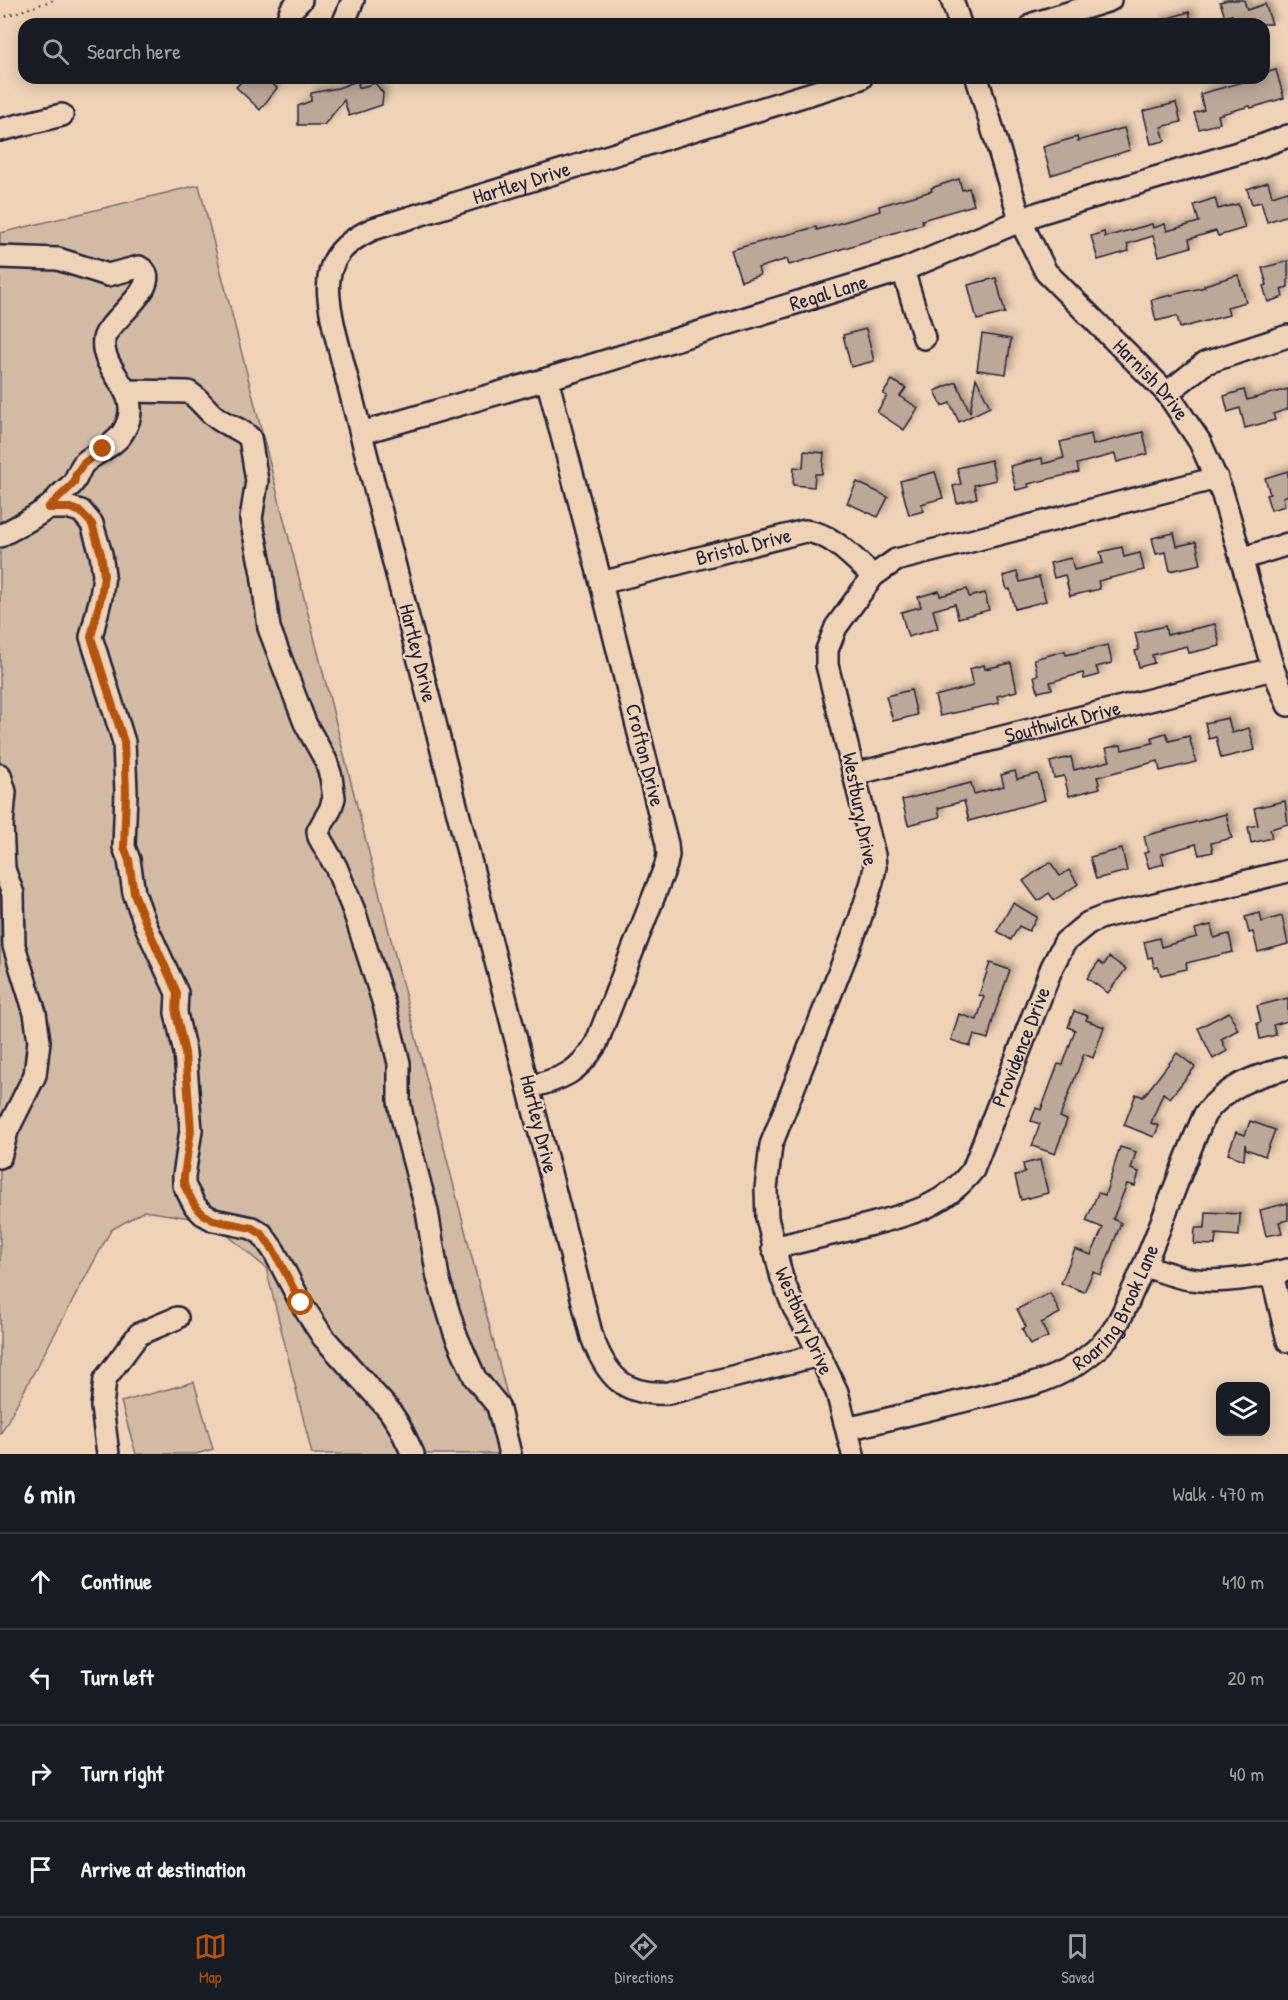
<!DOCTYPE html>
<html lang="en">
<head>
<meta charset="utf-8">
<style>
	body { margin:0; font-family:"Patrick Hand",sans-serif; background:#20242c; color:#f1f3f6 }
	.controls { position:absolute; right:18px; bottom:18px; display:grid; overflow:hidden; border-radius:12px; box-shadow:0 3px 15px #0003 }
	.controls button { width:54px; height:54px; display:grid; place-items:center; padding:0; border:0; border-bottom:2px solid #363941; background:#171b24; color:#f1f3f6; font:30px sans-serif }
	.stop { position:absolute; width:18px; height:18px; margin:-14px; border:4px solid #b45309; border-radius:50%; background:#fff }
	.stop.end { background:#b45309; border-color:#fff; box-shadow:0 2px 6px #0008 }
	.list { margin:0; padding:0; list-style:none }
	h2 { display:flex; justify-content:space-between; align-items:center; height:78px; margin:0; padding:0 24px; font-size:26px }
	h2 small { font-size:20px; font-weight:400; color:#9ea1a6 }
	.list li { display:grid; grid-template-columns:39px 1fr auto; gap:18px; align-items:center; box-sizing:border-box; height:96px; padding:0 24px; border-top:2px solid #363941 }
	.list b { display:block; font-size:22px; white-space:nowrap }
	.list em { font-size:20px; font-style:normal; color:#9ea1a6 }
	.icon { flex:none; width:33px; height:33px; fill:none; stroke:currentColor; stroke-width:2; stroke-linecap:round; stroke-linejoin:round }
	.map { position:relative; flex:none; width:1288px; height:1454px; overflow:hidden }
	.search { position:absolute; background:#171b24; box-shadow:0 3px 15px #0003; left:18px; right:18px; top:18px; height:66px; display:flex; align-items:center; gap:15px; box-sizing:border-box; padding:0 21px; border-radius:18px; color:#9ea1a6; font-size:22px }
	.sheet { height:462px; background:#171b24 }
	nav { display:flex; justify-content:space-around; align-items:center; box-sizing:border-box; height:84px; border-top:2px solid #363941; background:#171b24; font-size:16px; color:#9ea1a6 }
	nav a { display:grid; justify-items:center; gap:3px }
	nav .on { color:#b45309 }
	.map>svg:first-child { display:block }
	.green { fill:#d2baa5; stroke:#7a6e70; stroke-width:1.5 }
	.building { fill:#bda798; stroke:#22223b; stroke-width:1.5; filter:url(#shadow) }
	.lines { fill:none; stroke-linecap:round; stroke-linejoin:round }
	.minor-casing { stroke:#22223b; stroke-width:26 }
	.path { stroke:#22223b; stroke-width:2; stroke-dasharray:1.5 4.5; stroke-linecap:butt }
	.minor { stroke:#f0d3b7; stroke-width:21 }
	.route { stroke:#b45309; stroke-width:8 }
	.labels { text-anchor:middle; stroke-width:5; stroke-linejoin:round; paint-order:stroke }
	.street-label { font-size:21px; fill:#22223b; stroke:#f0d3b7 }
</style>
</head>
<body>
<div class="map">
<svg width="1288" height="1454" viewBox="0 0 1288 1454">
	<defs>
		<filter id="shadow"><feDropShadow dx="4.5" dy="-4.5" stdDeviation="3" flood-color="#0004"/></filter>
	</defs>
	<rect width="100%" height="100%" fill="#f0d3b7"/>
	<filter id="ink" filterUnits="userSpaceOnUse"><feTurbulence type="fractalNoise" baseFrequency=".0167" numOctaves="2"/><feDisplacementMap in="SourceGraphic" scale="12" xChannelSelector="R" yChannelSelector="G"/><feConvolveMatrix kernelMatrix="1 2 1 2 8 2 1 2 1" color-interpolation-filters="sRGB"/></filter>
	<g filter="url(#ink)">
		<g class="green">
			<polygon points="199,185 522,1454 312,1454 266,1268 211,1221 144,1211 111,1230 0,1435 0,233"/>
			<polygon points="194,1382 213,1449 196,1454 136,1454 121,1402"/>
		</g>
		<g class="building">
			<polygon points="1227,0 1244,0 1247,10 1265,4 1272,24 1235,24 1232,15 1225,17 1220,2"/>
			<polygon points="1189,12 1192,24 1158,24 1158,21"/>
			<polygon points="1276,70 1284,98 1251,108 1250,106 1218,115 1220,123 1199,129 1194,113 1204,110 1200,94 1243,82 1242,80 1248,78 1264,78 1264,73"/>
			<polygon points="245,78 269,78 274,82 273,85 277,88 260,110 236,87"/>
			<polygon points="362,79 358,84 359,88 375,83 383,93 382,105 349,116 344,100 324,125 298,125 298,106 311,101 311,93 338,88"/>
			<polygon points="1176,103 1181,122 1161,127 1165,141 1151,144 1143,111"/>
			<polygon points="1124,128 1130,150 1051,175 1043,147 1077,137 1078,141"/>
			<polygon points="959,179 962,190 969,188 974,205 922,220 923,224 789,265 787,259 758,268 760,275 741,281 731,250 816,227 817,230 880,211 879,206 932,191 931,188"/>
			<polygon points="1268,182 1272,196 1288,191 1288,215 1267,222 1261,202 1252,204 1247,189"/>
			<polygon points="1215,198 1218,209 1238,204 1245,228 1218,236 1216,231 1189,239 1191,247 1159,256 1153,236 1127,244 1129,251 1098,260 1091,236 1104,232 1105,237 1152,224 1153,228 1165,224 1167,231 1199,222 1194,205"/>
			<polygon points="1288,261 1288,287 1281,289 1283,297 1268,302 1263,286 1267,285 1262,268"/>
			<polygon points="1238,275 1246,302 1227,307 1229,315 1180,328 1177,316 1156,321 1151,300 1205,287 1204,285"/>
			<polygon points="996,278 1005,313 977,320 968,285"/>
			<polygon points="866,329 874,361 851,367 843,335"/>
			<polygon points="982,334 1011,339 1006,374 977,370"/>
			<polygon points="976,378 990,407 959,422 950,403 942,406 935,391 956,382 970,412"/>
			<polygon points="892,380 906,388 900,396 918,408 904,430 877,412 887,396 883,394"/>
			<polygon points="1288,389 1288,409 1273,414 1275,420 1245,428 1240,408 1228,412 1224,396 1244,390 1247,400"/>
			<polygon points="1143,432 1148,454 1117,462 1115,454 1077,464 1079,472 1028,484 1029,487 1016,490 1010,466 1042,458 1043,464 1064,458 1060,442 1091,434 1093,445"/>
			<polygon points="804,451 824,453 822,474 815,474 814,487 793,485 794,467 803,468"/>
			<polygon points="991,460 996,480 974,485 977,498 957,503 953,486 961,484 957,468"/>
			<polygon points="1288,471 1288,495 1283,497 1285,506 1271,510 1266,495 1270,494 1265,478"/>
			<polygon points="935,472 943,498 921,504 924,511 909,515 900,481"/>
			<polygon points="857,482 888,497 878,517 847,503"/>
			<polygon points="1174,533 1177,546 1196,542 1201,564 1170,571 1166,552 1156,554 1152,538"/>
			<polygon points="1122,547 1124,557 1140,553 1144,570 1098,581 1100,589 1070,596 1065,575 1054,578 1050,563 1071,558 1074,570 1103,563 1100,552"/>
			<polygon points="1017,572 1020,582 1039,577 1046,601 1015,609 1010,589 1007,590 1003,576"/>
			<polygon points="967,589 969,597 985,593 989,610 958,618 955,604 933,610 938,628 908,637 901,612 921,607 918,597 939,591 940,596"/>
			<polygon points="1215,624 1220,646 1189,653 1187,646 1152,655 1154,663 1139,667 1135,651 1139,650 1135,633 1165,626 1167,635"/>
			<polygon points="1108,645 1112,663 1096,667 1099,675 1084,679 1083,673 1050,682 1052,689 1038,692 1034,676 1038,675 1034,659 1065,651 1066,655"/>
			<polygon points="1011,663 1017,691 997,696 999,703 940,716 935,696 973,686 969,669 984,665 985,669"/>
			<polygon points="911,690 917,715 893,721 886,696"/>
			<polygon points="1228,718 1232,733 1249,728 1255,750 1221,758 1216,737 1209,739 1205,723"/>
			<polygon points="1166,733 1169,741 1189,736 1196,762 1160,771 1158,761 1097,777 1100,788 1069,796 1064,776 1054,778 1050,762 1071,757 1074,770 1110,761 1106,748 1121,745 1122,750 1153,743 1152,737"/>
			<polygon points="1015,771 1017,779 1038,774 1045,800 969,821 964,801 938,808 940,817 908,825 902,800 971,783 974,794 1004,786 1001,775"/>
			<polygon points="1285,801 1288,824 1270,829 1272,838 1251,843 1248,827 1258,825 1254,808"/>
			<polygon points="1226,814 1232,838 1211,843 1213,852 1199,855 1196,844 1161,854 1164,864 1149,868 1144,853 1148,852 1144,836"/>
			<polygon points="1122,849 1127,871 1096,879 1090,857"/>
			<polygon points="1050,862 1060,876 1069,870 1078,884 1054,900 1049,893 1038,901 1023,881"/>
			<polygon points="1013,903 1037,917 1029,931 1019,926 1011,940 997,931"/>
			<polygon points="1260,913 1262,922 1282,916 1288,944 1258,952 1253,932 1249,933 1245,917"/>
			<polygon points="1211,925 1214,938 1229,934 1233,952 1186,963 1187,969 1161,975 1158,967 1154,968 1152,957 1148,958 1144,942 1159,938 1161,947 1197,937 1195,929"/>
			<polygon points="1109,957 1126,969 1108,993 1087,978 1099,961 1104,965"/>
			<polygon points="990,963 1010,970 994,1015 988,1039 974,1035 970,1046 951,1040 959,1014 977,1020 984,997 979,995"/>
			<polygon points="1288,998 1288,1021 1273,1025 1276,1035 1260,1039 1257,1023 1261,1022 1257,1006"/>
			<polygon points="1074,1011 1088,1016 1086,1020 1104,1027 1093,1058 1084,1054 1060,1117 1067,1120 1055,1154 1032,1146 1040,1124 1031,1121 1036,1108 1041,1110 1058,1064 1063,1065 1075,1030 1068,1027"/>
			<polygon points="1229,1012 1238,1030 1221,1039 1227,1051 1213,1059 1198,1028"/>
			<polygon points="1177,1053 1195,1067 1170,1098 1163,1093 1151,1123 1159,1126 1154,1137 1124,1125 1136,1094 1143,1097"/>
			<polygon points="1250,1121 1275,1130 1265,1156 1246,1149 1245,1144 1244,1160 1228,1154 1236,1132 1245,1135"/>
			<polygon points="1120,1147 1136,1152 1131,1169 1139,1172 1135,1186 1127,1184 1113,1219 1121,1223 1101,1275 1093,1272 1084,1292 1061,1283 1075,1249 1091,1255 1103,1228 1086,1221 1098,1193 1105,1195"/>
			<polygon points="1040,1160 1048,1193 1021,1200 1015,1176 1025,1173 1023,1164"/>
			<polygon points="1288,1203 1288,1220 1279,1222 1282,1233 1266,1236 1260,1210"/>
			<polygon points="1206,1212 1240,1214 1239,1236 1216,1234 1215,1245 1194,1244 1195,1228 1205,1228"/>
			<polygon points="1050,1293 1060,1313 1041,1323 1048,1337 1030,1345 1022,1329 1026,1327 1017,1309"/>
		</g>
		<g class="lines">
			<g class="minor-casing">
				<g id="minor">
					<polyline points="952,0 960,24"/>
					<polyline points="286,24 291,10 301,0"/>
					<polyline points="343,24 353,0"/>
					<polyline points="1033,24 1110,0"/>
					<path id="s1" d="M977 78 1021 222 1046 272 1167 393 1200 442 1222 492 1273 669 1288 705"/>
					<polyline points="0,130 62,115"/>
					<path d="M0 257 58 259 108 275 139 267C168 282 106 322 104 339 99 373 148 392 123 432 115 446 96 452 84 463 79 469 78 476 73 483 70 487 64 491 60 495 56 499 52 505 47 508 33 519 16 527 0 536"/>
					<polyline points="903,270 924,338"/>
					<path d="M126 391 188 392C200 398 206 411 217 418 227 426 241 428 250 438L257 481 251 519 262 573 269 628 305 723 326 761 331 777 334 798 330 810 318 831 319 837 336 867 354 911 384 1004 399 1063V1101L402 1117 427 1211 438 1278 455 1333 475 1378 498 1406 510 1454"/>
					<polyline points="1167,393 1205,363 1288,336"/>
					<path id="s2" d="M361 433 547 379 903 270 1039 213 1261 146 1288 136"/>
					<polyline points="48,508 70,508 81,511 92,524 101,554 104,575 101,597 91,637 124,742 126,792 124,847 129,860 134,893 146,926 177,993 176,1013 185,1053 191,1130 184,1176 184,1185 195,1206 203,1214 214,1220 252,1228 262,1234 274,1251 301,1303 323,1337 389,1410 399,1425 413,1454"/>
					<polyline points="1241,559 1288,544"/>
					<path id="s3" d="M601 583 805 531C832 533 854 559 873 576"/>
					<path id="s4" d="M855 774 1273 669"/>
					<polyline points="0,775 5,792 2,825 4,869"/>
					<polyline points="0,864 5,872 13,894 14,946 35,1013 39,1041 35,1075 7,1131 0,1157"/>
					<path d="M530 1087C563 1078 577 1074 596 1044L666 865 668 855 667 844 601 583 547 379"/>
					<path id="s5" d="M773 1248C802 1241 831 1234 860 1227 906 1215 942 1209 973 1170L1052 967 1065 942 1088 923 1103 917 1288 871"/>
					<path d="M1144 1266C1159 1270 1175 1277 1190 1279 1222 1284 1256 1277 1288 1270"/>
					<polyline points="1272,1274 1288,1341"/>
					<path id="s6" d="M819 1355 669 1393C624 1396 607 1377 592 1337L335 332C324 283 321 252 373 229L861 78"/>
					<path id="s7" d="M847 1429 1033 1384C1062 1375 1089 1360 1109 1336 1120 1323 1127 1303 1134 1288 1161 1231 1179 1171 1205 1114 1227 1086 1254 1076 1288 1068"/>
					<polyline points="108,1454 102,1407 105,1379 139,1334 177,1318"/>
					<polyline points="853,1454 837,1392 809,1333 794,1308 782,1278 767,1218 766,1189 771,1145 859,922 872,882 875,867 874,855 827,665 827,650 836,627 873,576 896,560 1217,478"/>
				</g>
			</g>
			<polyline class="path" points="0,18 54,0"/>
			<use href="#minor" class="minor"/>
		</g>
	</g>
	<g class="lines" filter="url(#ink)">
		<polyline class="route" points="103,449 83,464 76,474 74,483 48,508 70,508 81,512 92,524 101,554 104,575 101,597 91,637 124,742 126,792 124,847 129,860 134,893 147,926 177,993 176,1013 185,1053 191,1130 184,1176 184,1185 195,1206 203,1214 213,1220 252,1228 262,1234 274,1251 301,1303"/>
	</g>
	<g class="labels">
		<g class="street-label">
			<text dy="7" stroke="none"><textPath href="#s6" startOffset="1576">Hartley Drive</textPath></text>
			<text dy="7" stroke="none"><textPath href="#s2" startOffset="488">Regal Lane</textPath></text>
			<text dy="7" stroke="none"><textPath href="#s1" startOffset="357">Harnish Drive</textPath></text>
			<text dy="7" stroke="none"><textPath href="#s3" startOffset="147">Bristol Drive</textPath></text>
			<text transform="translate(418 653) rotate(76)" y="7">Hartley Drive</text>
			<text dy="7" stroke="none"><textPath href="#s4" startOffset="214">Southwick Drive</textPath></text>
			<text transform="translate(645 755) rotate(76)" y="7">Crofton Drive</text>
			<text transform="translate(860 809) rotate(79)" y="7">Westbury Drive</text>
			<text dy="7" stroke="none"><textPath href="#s5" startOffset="351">Providence Drive</textPath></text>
			<text transform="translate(539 1124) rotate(76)" y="7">Hartley Drive</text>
			<text dy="7" stroke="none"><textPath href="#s7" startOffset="310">Roaring Brook Lane</textPath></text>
			<text transform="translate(804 1321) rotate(66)" y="7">Westbury Drive</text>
		</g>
	</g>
</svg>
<div class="controls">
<button><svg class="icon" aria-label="layers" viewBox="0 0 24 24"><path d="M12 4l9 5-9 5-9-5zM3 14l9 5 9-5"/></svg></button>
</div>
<div class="stop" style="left:301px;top:1303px"></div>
<div class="stop end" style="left:103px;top:449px"></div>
<div class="search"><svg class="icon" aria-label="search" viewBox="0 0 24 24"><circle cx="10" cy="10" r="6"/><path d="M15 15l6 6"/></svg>Search here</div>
</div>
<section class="sheet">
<h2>6 min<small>Walk · 470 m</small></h2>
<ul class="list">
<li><svg class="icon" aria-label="ahead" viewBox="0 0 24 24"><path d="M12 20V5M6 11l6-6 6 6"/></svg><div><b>Continue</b></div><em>410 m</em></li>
<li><svg class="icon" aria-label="left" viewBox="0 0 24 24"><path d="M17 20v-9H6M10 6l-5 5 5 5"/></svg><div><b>Turn left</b></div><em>20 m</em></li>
<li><svg class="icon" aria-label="right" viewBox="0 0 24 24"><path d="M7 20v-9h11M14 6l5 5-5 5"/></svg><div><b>Turn right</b></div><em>40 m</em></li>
<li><svg class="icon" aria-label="arrive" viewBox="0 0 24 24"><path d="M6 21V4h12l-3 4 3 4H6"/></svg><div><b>Arrive at destination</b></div></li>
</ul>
</section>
<nav>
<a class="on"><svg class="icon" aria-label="map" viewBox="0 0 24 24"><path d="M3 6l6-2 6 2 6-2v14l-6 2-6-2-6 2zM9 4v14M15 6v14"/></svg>Map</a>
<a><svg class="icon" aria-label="directions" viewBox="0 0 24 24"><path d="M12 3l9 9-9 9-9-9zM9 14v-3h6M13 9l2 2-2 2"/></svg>Directions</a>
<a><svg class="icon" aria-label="saved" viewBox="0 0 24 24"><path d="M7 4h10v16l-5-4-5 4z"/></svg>Saved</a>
</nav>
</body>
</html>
